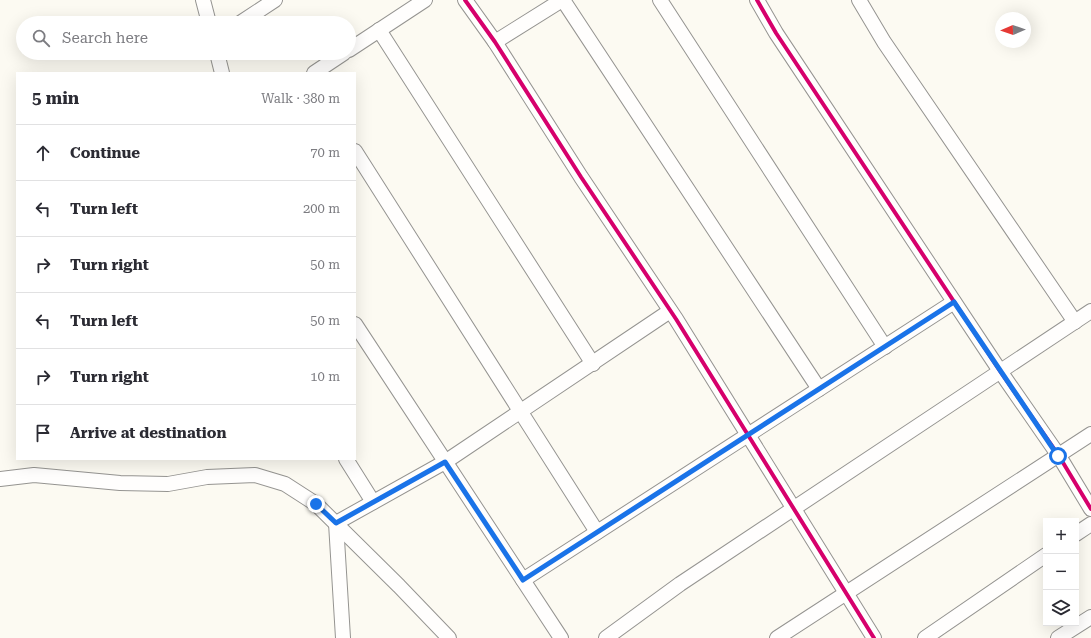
<!DOCTYPE html>
<html lang="en">
<head>
<meta charset="utf-8">
<style>
	body { margin:0; font-family:"Roboto Serif",serif; background:#f7f7f7; color:#2b2b33 }
	.controls { position:absolute; right:12px; bottom:12px; display:grid; overflow:hidden; border-radius:0px; box-shadow:0 4px 16px #0002 }
	.controls button { width:36px; height:36px; display:grid; place-items:center; padding:0; border:0; border-bottom:1px solid #e1e1e2; background:#fff; color:#2b2b33; font:20px sans-serif }
	.compass { position:absolute; left:995px; top:12px; width:36px; height:36px; border-radius:50%; background:#fff; box-shadow:0 4px 16px #0002; rotate:268deg }
	.stop { position:absolute; width:12px; height:12px; margin:-9px; border:3px solid #1a73e8; border-radius:50%; background:#fff }
	.stop.end { background:#1a73e8; border-color:#fff; box-shadow:0 1px 4px #0008 }
	.list { margin:0; padding:0; list-style:none }
	h2 { display:flex; justify-content:space-between; align-items:center; height:52px; margin:0; padding:0 16px; font-size:17px }
	h2 small { font-size:13px; font-weight:400; color:#7c7c81 }
	.list li { display:grid; grid-template-columns:26px 1fr auto; gap:12px; align-items:center; box-sizing:border-box; height:56px; padding:0 16px; border-top:1px solid #e1e1e2 }
	.list b { display:block; font-size:15px; white-space:nowrap }
	.list em { font-size:13px; font-style:normal; color:#7c7c81 }
	.icon { flex:none; width:22px; height:22px; fill:none; stroke:currentColor; stroke-width:2; stroke-linecap:round; stroke-linejoin:round }
	.map { position:relative; flex:none; width:1091px; height:638px; overflow:hidden }
	.search { position:absolute; background:#fff; box-shadow:0 4px 16px #0002; left:16px; top:16px; width:340px; height:44px; display:flex; align-items:center; gap:10px; box-sizing:border-box; padding:0 14px; border-radius:22px; color:#7c7c81; font-size:15px }
	.panel { position:absolute; background:#fff; box-shadow:0 4px 16px #0002; left:16px; top:72px; width:340px; height:388px; border-radius:0px }
	.map>svg:first-child { display:block }
	.lines { fill:none; stroke-linecap:round; stroke-linejoin:round }
	.street-casing { stroke:#959491; stroke-width:16 }
	.street { stroke:#fffefd; stroke-width:14 }
	.cycleway-casing { stroke:#fff; stroke-width:6 }
	.cycleway { stroke:#d6006c; stroke-width:4 }
	.route { stroke:#1a73e8; stroke-width:5 }
</style>
</head>
<body>
<div class="map">
<svg width="1091" height="638" viewBox="0 0 1091 638">
	<rect width="100%" height="100%" fill="#fcfaf2"/>
	<g class="lines">
		<g class="street-casing">
			<g id="street">
				<polyline points="203,0 209,23"/>
				<polyline points="465,0 495,42 581,177 676,319 874,638"/>
				<polyline points="563,0 819,389"/>
				<polyline points="660,0 885,347"/>
				<polyline points="757,0 776,33 1000,371 1059,456 1091,509"/>
				<polyline points="859,0 884,42 1075,322"/>
				<polyline points="240,23 275,0"/>
				<polyline points="379,30 593,364"/>
				<polyline points="495,42 562,0"/>
				<polyline points="349,50 425,0"/>
				<polyline points="217,53 222,73"/>
				<polyline points="314,73 344,53"/>
				<polyline points="355,151 597,532"/>
				<polyline points="355,324 561,638"/>
				<polyline points="346,459 373,502"/>
				<polyline points="0,479 34,475 120,483 168,484 207,477 255,475 285,484 316,504 399,586 449,638"/>
				<polyline points="1076,534 1091,524"/>
				<polyline points="523,580 954,302"/>
				<polyline points="343,638 336,523 445,462 670,311"/>
				<polyline points="606,638 680,584 1091,311"/>
				<polyline points="777,638 1091,434"/>
				<polyline points="925,638 1046,555"/>
				<polyline points="1058,638 1091,617"/>
			</g>
		</g>
		<use href="#street" class="street"/>
		<g class="cycleway-casing">
			<g id="cycleway">
				<polyline points="465,0 495,42 581,177 676,319 874,638"/>
				<polyline points="757,0 776,33 1000,371 1059,456 1091,509"/>
			</g>
		</g>
		<use href="#cycleway" class="cycleway"/>
	</g>
	<g class="lines">
		<polyline class="route" points="316,504 336,523 445,462 523,580 954,302 1058,456"/>
	</g>
</svg>
<div class="controls">
<button>+</button>
<button>−</button>
<button><svg class="icon" aria-label="layers" viewBox="0 0 24 24"><path d="M12 4l9 5-9 5-9-5zM3 14l9 5 9-5"/></svg></button>
</div>
<svg class="compass" viewBox="-18 -18 36 36"><path d="M0-13l5 13h-10z" fill="#e53935"/><path d="M0 13l5-13h-10z" fill="#7c7c81"/></svg>
<div class="stop" style="left:1058px;top:456px"></div>
<div class="stop end" style="left:316px;top:504px"></div>
<div class="search"><svg class="icon" aria-label="search" viewBox="0 0 24 24"><circle cx="10" cy="10" r="6"/><path d="M15 15l6 6"/></svg>Search here</div>
<section class="panel">
<h2>5 min<small>Walk · 380 m</small></h2>
<ul class="list">
<li><svg class="icon" aria-label="ahead" viewBox="0 0 24 24"><path d="M12 20V5M6 11l6-6 6 6"/></svg><div><b>Continue</b></div><em>70 m</em></li>
<li><svg class="icon" aria-label="left" viewBox="0 0 24 24"><path d="M17 20v-9H6M10 6l-5 5 5 5"/></svg><div><b>Turn left</b></div><em>200 m</em></li>
<li><svg class="icon" aria-label="right" viewBox="0 0 24 24"><path d="M7 20v-9h11M14 6l5 5-5 5"/></svg><div><b>Turn right</b></div><em>50 m</em></li>
<li><svg class="icon" aria-label="left" viewBox="0 0 24 24"><path d="M17 20v-9H6M10 6l-5 5 5 5"/></svg><div><b>Turn left</b></div><em>50 m</em></li>
<li><svg class="icon" aria-label="right" viewBox="0 0 24 24"><path d="M7 20v-9h11M14 6l5 5-5 5"/></svg><div><b>Turn right</b></div><em>10 m</em></li>
<li><svg class="icon" aria-label="arrive" viewBox="0 0 24 24"><path d="M6 21V4h12l-3 4 3 4H6"/></svg><div><b>Arrive at destination</b></div></li>
</ul>
</section>
</div>
</body>
</html>
